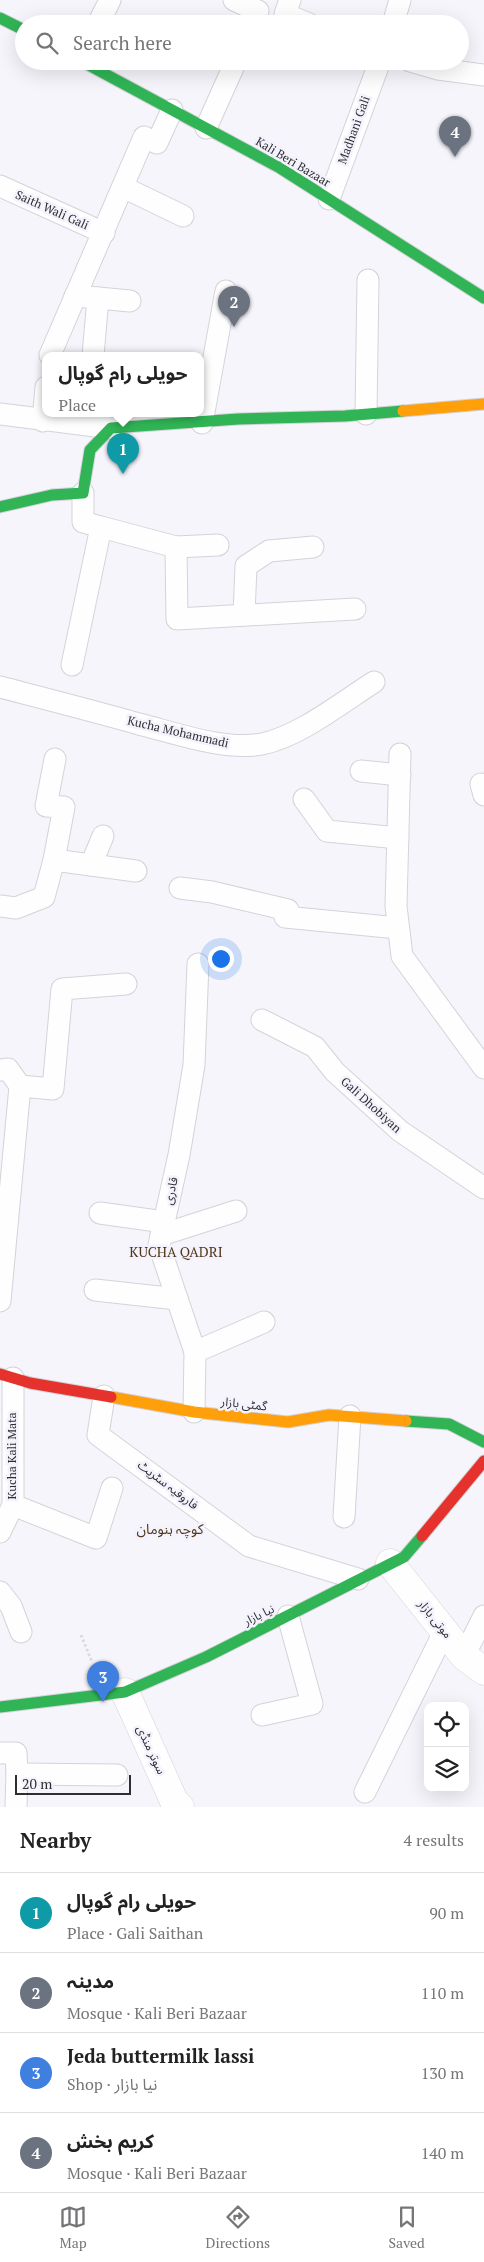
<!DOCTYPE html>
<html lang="en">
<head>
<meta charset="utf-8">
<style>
	body { margin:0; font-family:"PT Serif","Noto Sans Arabic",serif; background:#f2f2f2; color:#222 }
	.controls { position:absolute; right:15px; bottom:15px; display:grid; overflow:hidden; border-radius:10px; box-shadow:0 5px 20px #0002 }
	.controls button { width:45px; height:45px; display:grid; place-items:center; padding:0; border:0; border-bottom:1px solid #e0e0e0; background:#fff; color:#222; font:25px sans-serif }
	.scale { position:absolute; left:15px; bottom:12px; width:116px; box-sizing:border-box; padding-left:5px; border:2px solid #2e2e31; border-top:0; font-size:14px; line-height:18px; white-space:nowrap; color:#2e2e31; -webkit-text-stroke:4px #f4f3fd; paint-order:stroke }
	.you { position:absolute; left:220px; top:958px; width:18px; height:18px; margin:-12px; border:4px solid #fff; border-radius:50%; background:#1a73e8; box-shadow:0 0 0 8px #1a73e833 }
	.badge { display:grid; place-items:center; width:32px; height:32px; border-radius:50%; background:#747478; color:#fff; font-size:16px; font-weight:700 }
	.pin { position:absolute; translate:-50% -41px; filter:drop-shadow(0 1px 2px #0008) }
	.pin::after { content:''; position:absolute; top:26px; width:18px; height:15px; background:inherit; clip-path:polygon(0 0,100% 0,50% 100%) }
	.popup { position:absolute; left:42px; top:352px; width:162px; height:65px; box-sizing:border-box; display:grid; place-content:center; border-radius:10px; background:#fff; filter:drop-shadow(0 1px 4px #0005); font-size:16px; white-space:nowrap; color:#767676 }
	.popup b { font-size:19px; color:#222 }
	.popup::after { content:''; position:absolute; left:50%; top:100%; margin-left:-10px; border:10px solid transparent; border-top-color:#fff }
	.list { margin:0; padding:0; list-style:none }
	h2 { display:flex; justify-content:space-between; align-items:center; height:65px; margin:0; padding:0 20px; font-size:21px }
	h2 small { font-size:16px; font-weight:400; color:#767676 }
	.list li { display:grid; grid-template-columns:32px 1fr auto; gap:15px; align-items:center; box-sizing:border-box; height:80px; padding:0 20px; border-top:1px solid #e0e0e0 }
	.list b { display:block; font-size:19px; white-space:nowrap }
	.list p { margin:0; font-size:16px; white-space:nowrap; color:#767676 }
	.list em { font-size:16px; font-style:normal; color:#767676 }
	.icon { flex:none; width:28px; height:28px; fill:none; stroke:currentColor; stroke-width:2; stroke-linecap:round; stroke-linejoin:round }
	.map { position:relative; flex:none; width:484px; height:1807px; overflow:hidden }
	.search { position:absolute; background:#fff; box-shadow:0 5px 20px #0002; left:15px; right:15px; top:15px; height:55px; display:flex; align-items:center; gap:12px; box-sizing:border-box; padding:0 18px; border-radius:28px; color:#767676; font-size:19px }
	.sheet { height:385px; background:#fff }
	nav { display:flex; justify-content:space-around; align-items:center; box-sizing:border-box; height:70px; border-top:1px solid #e0e0e0; background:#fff; font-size:14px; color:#767676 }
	nav a { display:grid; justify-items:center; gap:2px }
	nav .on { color:#747478 }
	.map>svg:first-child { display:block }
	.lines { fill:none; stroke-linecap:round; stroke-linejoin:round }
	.lane-casing { stroke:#d4d3d8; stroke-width:23 }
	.street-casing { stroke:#d4d3d8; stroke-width:29 }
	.fast-casing { stroke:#d4d3d8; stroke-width:13 }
	.slow-casing { stroke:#d4d3d8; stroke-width:13 }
	.jam-casing { stroke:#d4d3d8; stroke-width:13 }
	.path { stroke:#dcdcdd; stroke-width:3; stroke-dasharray:2.5 2.5; stroke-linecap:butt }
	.lane { stroke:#fefefe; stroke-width:21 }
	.street { stroke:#fefefe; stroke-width:28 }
	.fast { stroke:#30b455; stroke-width:11 }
	.slow { stroke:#ff9f0a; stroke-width:11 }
	.jam { stroke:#e5322d; stroke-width:11 }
	.labels { text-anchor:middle; stroke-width:5; stroke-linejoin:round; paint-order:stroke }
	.street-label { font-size:12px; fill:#2e2e31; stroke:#f4f3fd }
	.neighbourhood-label { font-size:14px; fill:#513816; stroke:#f4f3fd }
</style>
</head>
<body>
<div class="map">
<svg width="484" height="1807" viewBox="0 0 484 1807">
	<rect width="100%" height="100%" fill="#f6f5fb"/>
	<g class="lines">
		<g class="lane-casing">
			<g id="lane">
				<polyline points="234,0 258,11 252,24"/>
				<polyline points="290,0 285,14 309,24"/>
				<polyline points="98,24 110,0"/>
				<polyline points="393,24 400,0"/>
				<polyline points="410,61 438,69 484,75"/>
				<polyline points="206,128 236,61"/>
				<polyline points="0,186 104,233"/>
				<polyline points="123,187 183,216"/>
				<polyline points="329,199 380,61"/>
				<polyline points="75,296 98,298 93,355"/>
				<polyline points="98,298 130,301"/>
				<polyline points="50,355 144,137 157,143 172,110"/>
				<polyline points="0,414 111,428"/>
				<polyline points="366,414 368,280"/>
				<polyline points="43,421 46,387"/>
				<polyline points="202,423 226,291"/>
				<polyline points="101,527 176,547 177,619 355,609"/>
				<polyline points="176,547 218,545"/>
				<polyline points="244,615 246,566 269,551 313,547"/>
				<polyline points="72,665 101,527 83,522 83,493"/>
				<path d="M0 687C46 699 93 711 139 724 175 733 225 751 262 744 300 736 341 703 374 682"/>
				<polyline points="400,754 396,906 402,956 484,1068"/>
				<polyline points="361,771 400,775"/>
				<polyline points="481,784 484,795"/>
				<polyline points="304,799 327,831 398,838"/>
				<polyline points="54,860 136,871"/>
				<polyline points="91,865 103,836"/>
				<polyline points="180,888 212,892 288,910 285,917 398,928"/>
				<polyline points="0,906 16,908 44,897 54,860 64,807 46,806 55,759"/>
				<polyline points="262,1020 315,1047 335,1072 400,1131 484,1188"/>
				<polyline points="0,1070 8,1069 20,1086"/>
				<polyline points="100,1213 164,1222"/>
				<polyline points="161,1235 236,1211"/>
				<polyline points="95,1290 177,1299"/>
				<polyline points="0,1301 20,1086 53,1089 62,989 126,984"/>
				<polyline points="195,1352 264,1322"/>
				<polyline points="104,1396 98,1435 249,1546 358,1579"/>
				<polyline points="194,1412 195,1352 159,1245 179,1155 194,1065 198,964"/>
				<polyline points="13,1505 96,1538 112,1488"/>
				<polyline points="344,1517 350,1416"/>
				<polyline points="0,1532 13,1505 13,1378"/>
				<polyline points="0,1592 11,1606 21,1632"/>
				<polyline points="464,1656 484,1616"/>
				<polyline points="262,1715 312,1704 288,1616"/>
				<polyline points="0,1753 16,1753 17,1774 16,1807"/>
				<polyline points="17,1774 117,1775"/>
				<polyline points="365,1792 445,1630"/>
			</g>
		</g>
		<g class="street-casing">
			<g id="street">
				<polyline points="390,1563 464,1656 484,1671"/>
				<polyline points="125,1692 174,1801 180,1807"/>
			</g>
		</g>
		<g class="fast-casing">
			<g id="fast">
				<polyline points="0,18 24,30"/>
				<polyline points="81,61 280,168 484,298"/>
				<polyline points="0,507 52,495 83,493 90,450 111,428 238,419 345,416 403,411"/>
				<polyline points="406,1421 449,1424 484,1442"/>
				<polyline points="0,1707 125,1692 206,1657 404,1557 422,1536"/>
			</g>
		</g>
		<g class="slow-casing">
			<g id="slow">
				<polyline points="403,411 484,404"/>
				<polyline points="111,1397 194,1412 288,1422 329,1415 406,1421"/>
			</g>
		</g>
		<g class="jam-casing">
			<g id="jam">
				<polyline points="0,1374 30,1383 111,1397"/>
				<polyline points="422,1536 484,1461"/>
			</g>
		</g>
		<polyline class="path" points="81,1635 92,1662"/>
		<use href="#lane" class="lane"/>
		<use href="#street" class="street"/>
		<use href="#fast" class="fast"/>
		<use href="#slow" class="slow"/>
		<use href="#jam" class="jam"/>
	</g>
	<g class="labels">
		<g class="street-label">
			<text transform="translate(354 130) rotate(-70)" y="4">Madhani Gali</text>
			<text transform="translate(293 162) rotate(31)" y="4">Kali Beri Bazaar</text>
			<text transform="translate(52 210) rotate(24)" y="4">Saith Wali Gali</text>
			<text transform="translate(178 732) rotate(13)" y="4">Kucha Mohammadi</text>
			<text transform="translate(371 1105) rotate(42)" y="4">Gali Dhobiyan</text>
			<text transform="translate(171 1191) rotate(-78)" y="4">قادری</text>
			<text transform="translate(244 1404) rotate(6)" y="4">گمٹی بازار</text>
			<text transform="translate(12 1456) rotate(-90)" y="4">Kucha Kali Mata</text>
			<text transform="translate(168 1485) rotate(37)" y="4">فاروقیہ سٹریٹ</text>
			<text transform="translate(259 1615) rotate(-26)" y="4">نیا بازار</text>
			<text transform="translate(435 1619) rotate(51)" y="4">موتی بازار</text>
			<text transform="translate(151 1750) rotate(65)" y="4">سوتر منڈی</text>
		</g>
		<g class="neighbourhood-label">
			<text x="176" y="1257">KUCHA QADRI</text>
			<text x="170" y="1534">کوچہ ہنومان</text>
		</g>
	</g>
</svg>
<div class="controls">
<button><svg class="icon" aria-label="locate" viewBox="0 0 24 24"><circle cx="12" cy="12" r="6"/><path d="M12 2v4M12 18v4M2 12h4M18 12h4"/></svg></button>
<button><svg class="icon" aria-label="layers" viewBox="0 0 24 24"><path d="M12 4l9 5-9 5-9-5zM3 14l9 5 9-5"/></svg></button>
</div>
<div class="scale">20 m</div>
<div class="you"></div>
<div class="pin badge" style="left:123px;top:474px;background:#0f9aa8">1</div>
<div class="popup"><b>حویلی رام گوپال</b>Place</div>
<div class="pin badge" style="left:234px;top:327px;background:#6b7280">2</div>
<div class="pin badge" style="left:103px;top:1702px;background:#3f7fe0">3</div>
<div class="pin badge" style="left:455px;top:157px;background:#6b7280">4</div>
<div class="search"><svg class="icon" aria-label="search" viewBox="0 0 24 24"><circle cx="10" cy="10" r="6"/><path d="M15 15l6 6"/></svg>Search here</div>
</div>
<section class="sheet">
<h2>Nearby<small>4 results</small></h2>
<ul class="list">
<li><span class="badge" style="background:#0f9aa8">1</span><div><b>حویلی رام گوپال</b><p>Place · Gali Saithan</p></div><em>90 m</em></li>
<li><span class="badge" style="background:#6b7280">2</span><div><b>مدینہ</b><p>Mosque · Kali Beri Bazaar</p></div><em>110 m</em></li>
<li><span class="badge" style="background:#3f7fe0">3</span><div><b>Jeda buttermilk lassi</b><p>Shop · نیا بازار</p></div><em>130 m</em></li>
<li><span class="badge" style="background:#6b7280">4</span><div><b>کریم بخش</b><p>Mosque · Kali Beri Bazaar</p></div><em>140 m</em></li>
</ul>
</section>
<nav>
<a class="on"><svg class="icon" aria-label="map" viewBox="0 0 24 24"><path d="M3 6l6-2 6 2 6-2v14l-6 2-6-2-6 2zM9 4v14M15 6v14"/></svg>Map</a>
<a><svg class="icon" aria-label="directions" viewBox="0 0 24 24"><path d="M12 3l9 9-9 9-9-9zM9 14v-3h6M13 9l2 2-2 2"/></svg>Directions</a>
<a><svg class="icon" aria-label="saved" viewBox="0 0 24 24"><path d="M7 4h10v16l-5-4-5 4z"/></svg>Saved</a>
</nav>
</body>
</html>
